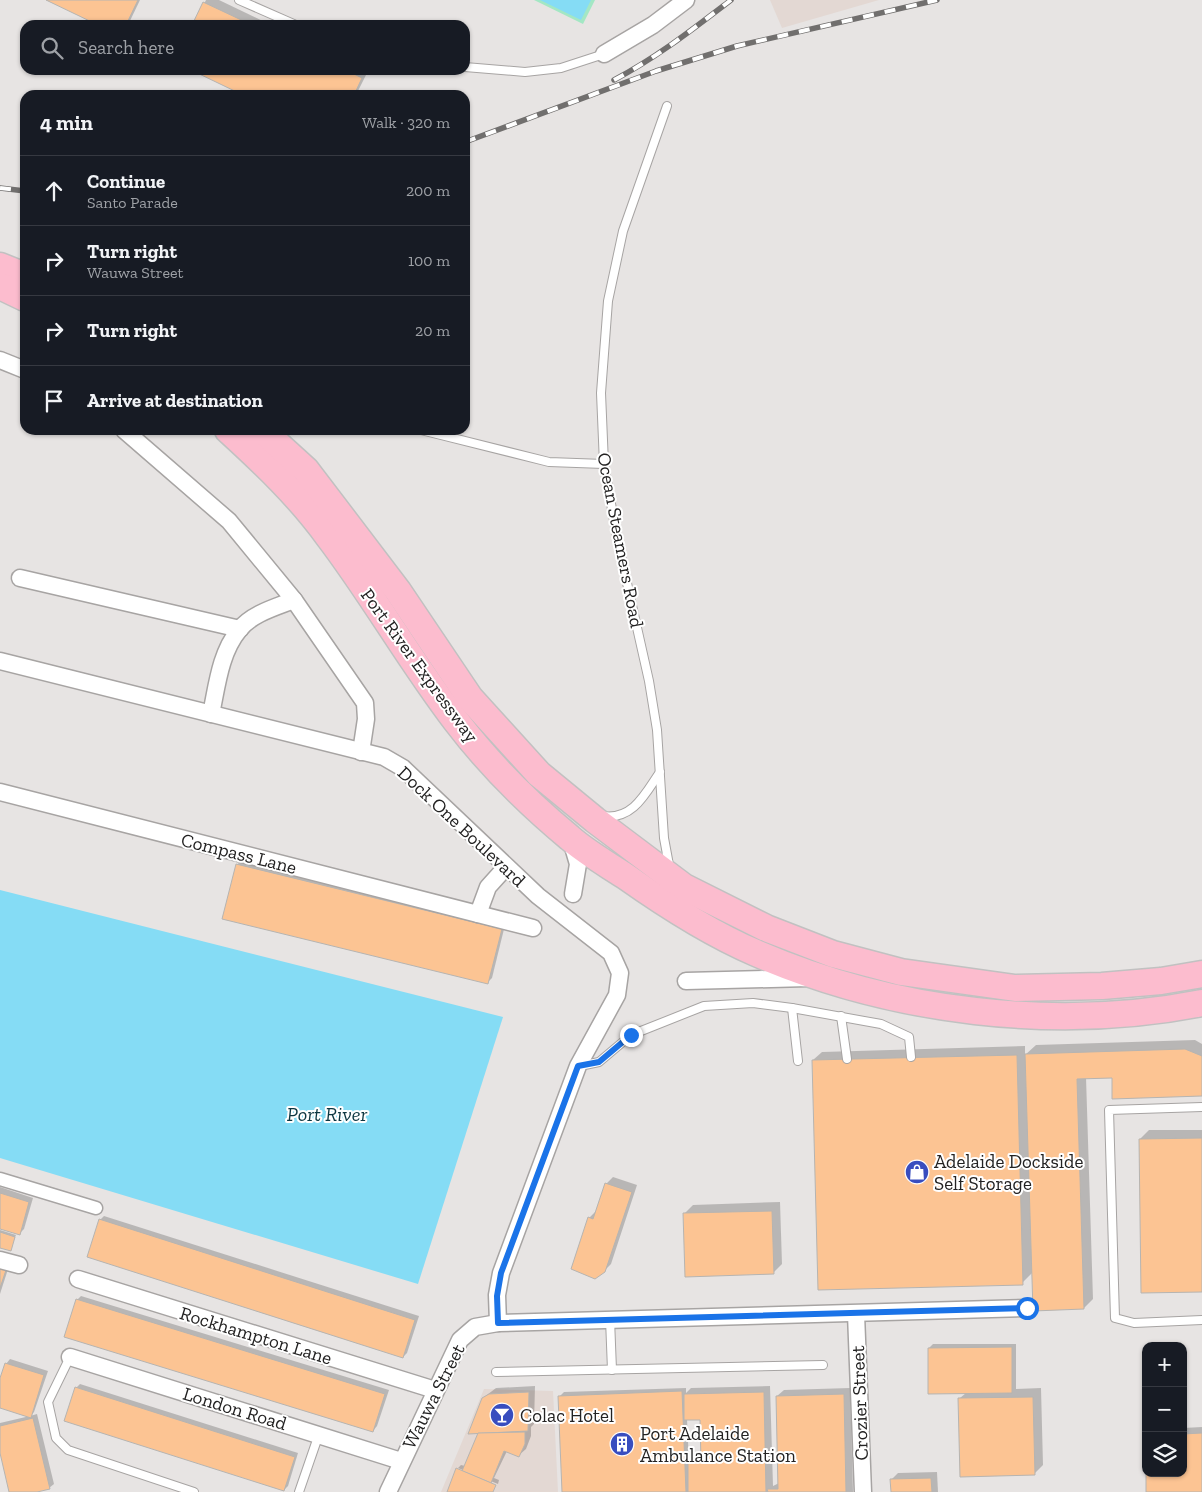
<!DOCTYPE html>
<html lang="en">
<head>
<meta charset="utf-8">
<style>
	body { margin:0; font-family:"Zilla Slab",serif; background:#20242c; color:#f1f3f6 }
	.controls { position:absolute; right:15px; bottom:15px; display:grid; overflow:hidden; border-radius:10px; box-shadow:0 1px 4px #0004 }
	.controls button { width:45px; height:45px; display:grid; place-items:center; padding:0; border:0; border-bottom:1px solid #363941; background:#171b24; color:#f1f3f6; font:25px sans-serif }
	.stop { position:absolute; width:15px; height:15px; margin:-11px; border:4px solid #1a73e8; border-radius:50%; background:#fff }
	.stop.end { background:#1a73e8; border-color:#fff; box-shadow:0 1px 5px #0008 }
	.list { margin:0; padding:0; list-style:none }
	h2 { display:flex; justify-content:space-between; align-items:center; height:65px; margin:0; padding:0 20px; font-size:21px }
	h2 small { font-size:16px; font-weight:400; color:#9ea1a6 }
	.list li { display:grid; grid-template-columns:32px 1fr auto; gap:15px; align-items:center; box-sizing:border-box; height:70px; padding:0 20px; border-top:1px solid #363941 }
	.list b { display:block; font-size:19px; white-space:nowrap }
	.list p { margin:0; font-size:16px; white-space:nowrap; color:#9ea1a6 }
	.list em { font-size:16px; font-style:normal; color:#9ea1a6 }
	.icon { flex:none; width:28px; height:28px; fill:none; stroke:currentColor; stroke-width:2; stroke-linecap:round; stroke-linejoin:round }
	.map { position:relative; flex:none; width:1202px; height:1492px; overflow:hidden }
	.search { position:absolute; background:#171b24; box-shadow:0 1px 4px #0004; left:20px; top:20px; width:450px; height:55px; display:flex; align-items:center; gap:12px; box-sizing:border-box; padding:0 18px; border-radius:15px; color:#9ea1a6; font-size:19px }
	.panel { position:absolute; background:#171b24; box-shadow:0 1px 4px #0004; left:20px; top:90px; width:450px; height:345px; border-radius:15px }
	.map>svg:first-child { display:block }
	.built { fill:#e3d8d3 }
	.green { fill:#a3e7c4 }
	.water { fill:#85dcf5 }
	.shadow { fill:#0003; fill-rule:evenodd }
	.building { fill:#fcc493; stroke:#b6b4b1 }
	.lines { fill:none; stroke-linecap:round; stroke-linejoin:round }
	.service-casing { stroke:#a7a4a3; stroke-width:10 }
	.pedestrian-casing { stroke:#a7a4a3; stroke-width:15 }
	.minor-casing { stroke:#a7a4a3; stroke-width:19 }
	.trunk-casing { stroke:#c1c1c1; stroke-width:29 }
	.service { stroke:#fff; stroke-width:8 }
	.pedestrian { stroke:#fff; stroke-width:12 }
	.minor { stroke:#fff; stroke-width:16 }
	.trunk { stroke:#fcbcce; stroke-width:26 }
	.rail-casing { stroke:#716f6e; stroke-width:5.5 }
	.rail { stroke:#fff; stroke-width:4; stroke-dasharray:11; stroke-linecap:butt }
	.route { stroke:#1a73e8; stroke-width:6 }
	.labels { text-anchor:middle; stroke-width:4; stroke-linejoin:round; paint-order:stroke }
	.street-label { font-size:19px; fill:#232222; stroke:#fff }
	.poi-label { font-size:19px; fill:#232222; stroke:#fff; text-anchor:start }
	.water-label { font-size:20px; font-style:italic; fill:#0c3641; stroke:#fff }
</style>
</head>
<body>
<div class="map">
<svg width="1202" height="1492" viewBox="0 0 1202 1492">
	<rect width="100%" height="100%" fill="#e7e4e3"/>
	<g class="built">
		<polygon points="770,0 879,0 782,28"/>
		<polygon points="484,1389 553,1391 558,1492 441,1492"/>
	</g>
	<polygon class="green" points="534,0 595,0 583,24"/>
	<g class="water">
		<polygon points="540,0 591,0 581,20"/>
		<polygon points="0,890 503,1017 418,1284 0,1158"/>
	</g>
	<g class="shadow">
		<polygon points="49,0 140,0 128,25 101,25"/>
		<polygon points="206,0 219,0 271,25 193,25"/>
		<polygon points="193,70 366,70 368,71 356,95 246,95"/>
		<polygon points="241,860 505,925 492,978 488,982 237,865"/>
		<polygon points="1195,1040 1202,1044 1202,1095 1113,1077 1086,1077 1093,1299 1084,1308 1033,1272 1022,1283 813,1060 822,1052 1025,1046 1025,1055 1036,1045"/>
		<polygon points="1149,1130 1202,1130 1202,1290 1140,1139"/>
		<polygon points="613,1177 637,1185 611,1264 604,1271 589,1218 596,1211 606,1184"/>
		<polygon points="0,1187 33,1198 24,1229 20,1233 0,1227"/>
		<polygon points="780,1202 782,1264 773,1273 684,1214 693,1205"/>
		<polygon points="104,1216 419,1316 407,1353 403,1357 100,1220"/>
		<polygon points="0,1230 16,1235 10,1250 0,1246"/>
		<polygon points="0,1263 9,1266 0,1294"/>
		<polygon points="81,1296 389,1390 377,1426 373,1431 77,1300"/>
		<polygon points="933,1344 1016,1344 1016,1389 1041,1388 1043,1465 1034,1474 960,1398 966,1393 929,1348"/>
		<polygon points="10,1359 48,1371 34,1412 30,1416 37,1414 54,1484 49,1488 32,1492 10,1492 0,1447 0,1423 30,1416 0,1407 0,1382 6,1364"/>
		<polygon points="80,1384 298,1453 288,1486 284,1490 76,1388"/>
		<polygon points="535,1386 534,1424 531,1427 531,1436 526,1449 519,1455 507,1451 494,1478 499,1480 498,1484 458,1468 461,1465 465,1466 480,1432 483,1398 496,1388"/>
		<path d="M770 1386 773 1486 779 1483 777 1396 784 1390 850 1388 853 1492H563L560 1396 564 1392 686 1388V1393L691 1388ZM687 1419H701L702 1456H696L689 1463Z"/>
		<polygon points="1202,1427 1202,1492 1148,1492 1183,1473 1183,1428"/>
		<polygon points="937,1472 938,1492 892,1492 891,1480 898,1473"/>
	</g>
	<g class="building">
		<polygon points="46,0 138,0 126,25 98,25"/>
		<polygon points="203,2 252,25 192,25"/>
		<polygon points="191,70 346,70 362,78 354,95 243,95"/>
		<polygon points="236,864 502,929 488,984 222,919"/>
		<polygon points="1185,1049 1202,1056 1202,1096 1112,1099 1112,1078 1077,1079 1084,1309 1033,1311 1025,1054"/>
		<polygon points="1017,1055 1023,1285 818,1290 812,1060"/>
		<polygon points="1202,1138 1202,1292 1141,1293 1139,1139"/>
		<polygon points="605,1183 632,1192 605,1272 595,1279 571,1269 588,1217 593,1219"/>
		<polygon points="0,1193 29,1202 20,1235 0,1229"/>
		<polygon points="772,1211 774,1274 685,1277 683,1213"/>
		<polygon points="99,1219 415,1320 403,1358 87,1257"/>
		<polygon points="0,1232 15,1237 11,1251 0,1248"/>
		<polygon points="0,1268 6,1270 0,1288"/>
		<polygon points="76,1299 385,1394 373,1432 64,1337"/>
		<polygon points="1012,1347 1012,1393 928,1394 928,1348"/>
		<polygon points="5,1363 44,1375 31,1418 0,1408 0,1378"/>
		<polygon points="75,1387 295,1457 284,1491 64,1421"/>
		<polygon points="682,1391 686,1492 562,1492 558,1396"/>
		<polygon points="529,1392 528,1431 468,1434 482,1398 489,1394"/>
		<polygon points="764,1392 766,1492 688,1492 688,1462 701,1462 700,1420 684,1420 684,1394"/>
		<polygon points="844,1394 846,1492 768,1492 767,1489 778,1489 776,1396"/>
		<polygon points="1033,1397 1035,1475 960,1477 958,1398"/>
		<polygon points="33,1418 50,1489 37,1492 9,1492 0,1453 0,1426"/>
		<polygon points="525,1432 525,1444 519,1457 504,1451 491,1483 462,1471 478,1433"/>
		<polygon points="1202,1433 1202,1492 1146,1492 1146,1473 1183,1473 1183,1434"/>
		<polygon points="456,1468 496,1485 493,1492 447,1492"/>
		<polygon points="931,1478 932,1492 891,1492 890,1479"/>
	</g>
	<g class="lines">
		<g class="service-casing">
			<g id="service">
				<polyline points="239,0 296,25"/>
				<polyline points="465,67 525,72 561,68 604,54"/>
				<polyline points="667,106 623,231 608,301 601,393 604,464 618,543 649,681 657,730 664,838 669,865"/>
				<polyline points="421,430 549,462 604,464"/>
				<path d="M603 816C633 820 645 794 660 772"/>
				<polyline points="792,1008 798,1061"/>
				<polyline points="841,1016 847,1059"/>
				<polyline points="580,1066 599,1062 631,1035 704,1006 753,1003 792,1008 881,1024 909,1037 911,1057"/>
				<polyline points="1202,1107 1109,1110 1115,1318 1134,1323 1202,1320"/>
				<polyline points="610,1319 612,1370"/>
				<polyline points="70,1357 48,1402 56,1438 68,1450 194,1492"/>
				<polyline points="496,1372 823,1365"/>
				<polyline points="299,1492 319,1434"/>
			</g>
		</g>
		<g class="pedestrian-casing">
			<polyline id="pedestrian" points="0,1179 96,1208"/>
		</g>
		<g class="minor-casing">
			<g id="minor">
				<polyline points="604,54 653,25 686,0"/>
				<polyline points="0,360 25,370"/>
				<polyline points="124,430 229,521 294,600 365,703 366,719 361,752"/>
				<polyline points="20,578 240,629"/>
				<polyline points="0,661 384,757 403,768 538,896 611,953 620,973 617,995 578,1066 501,1273 497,1295 498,1323"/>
				<path d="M211 714C217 686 220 653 239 630 251 614 276 607 294 600"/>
				<polyline points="0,792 533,928"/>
				<polyline points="571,840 578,864 573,894"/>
				<polyline points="478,914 488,887 506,867"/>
				<polyline points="686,981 808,978"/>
				<polyline points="0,1260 19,1265"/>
				<polyline points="78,1279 435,1390"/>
				<polyline points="856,1314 863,1492"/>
				<polyline points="70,1357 401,1461"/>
				<polyline points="388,1492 460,1340 475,1327 498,1323 1027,1308"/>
			</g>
		</g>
		<g class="trunk-casing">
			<g id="trunk">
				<polyline points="0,266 25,276"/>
				<polyline points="0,286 25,298"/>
				<path d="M228 430C264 463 299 496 328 536 373 595 410 661 456 721 488 763 529 804 570 838 587 853 607 864 625 876 666 905 709 933 756 953 892 1012 1056 1032 1202 1003"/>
				<polyline points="262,430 306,470 398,591 470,698 539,774 595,820 684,887 766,928 833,954 901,972 1015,988 1102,986 1161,981 1202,974"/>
			</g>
		</g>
		<use href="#service" class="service"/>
		<use href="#pedestrian" class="pedestrian"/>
		<use href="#minor" class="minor"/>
		<use href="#trunk" class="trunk"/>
		<g class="rail-casing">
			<g id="rail">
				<path d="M614 80C656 58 693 29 731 0"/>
				<polyline points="465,142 656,71 737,46 937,0"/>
				<polyline points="0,188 25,191"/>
			</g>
		</g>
		<use href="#rail" class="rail"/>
	</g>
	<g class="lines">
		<polyline class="route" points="631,1035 599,1062 578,1066 501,1273 497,1296 498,1323 1027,1308"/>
	</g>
	<defs>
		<g id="shop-disc" transform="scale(1.25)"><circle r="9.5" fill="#384dbf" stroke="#fff"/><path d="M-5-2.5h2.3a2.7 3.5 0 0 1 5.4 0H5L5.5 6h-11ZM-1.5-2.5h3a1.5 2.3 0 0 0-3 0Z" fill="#fff"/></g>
		<g id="bar-disc" transform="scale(1.25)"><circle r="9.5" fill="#384dbf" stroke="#fff"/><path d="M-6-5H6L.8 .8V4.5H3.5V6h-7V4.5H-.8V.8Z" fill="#fff"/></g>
		<g id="building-disc" transform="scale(1.25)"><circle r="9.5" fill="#384dbf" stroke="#fff"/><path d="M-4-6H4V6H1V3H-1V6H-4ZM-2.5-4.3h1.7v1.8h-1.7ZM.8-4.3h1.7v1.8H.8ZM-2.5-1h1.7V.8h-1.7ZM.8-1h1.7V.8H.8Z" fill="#fff"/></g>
	</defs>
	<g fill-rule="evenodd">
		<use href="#shop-disc" x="917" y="1172"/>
		<use href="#bar-disc" x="502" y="1415"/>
		<use href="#building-disc" x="622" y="1444"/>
	</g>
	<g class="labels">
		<g class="street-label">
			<text transform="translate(621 540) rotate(79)" y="7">Ocean Steamers Road</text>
			<text transform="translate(420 665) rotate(54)" y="7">Port River Expressway</text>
			<text transform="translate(462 826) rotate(43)" y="7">Dock One Boulevard</text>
			<text transform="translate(239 853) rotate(14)" y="7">Compass Lane</text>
			<text transform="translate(256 1335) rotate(17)" y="7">Rockhampton Lane</text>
			<text transform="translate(433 1396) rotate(-63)" y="7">Wauwa Street</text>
			<text transform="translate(859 1403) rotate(-92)" y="7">Crozier Street</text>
			<text transform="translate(235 1408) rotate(17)" y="7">London Road</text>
		</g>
		<g class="poi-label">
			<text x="934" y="1168">Adelaide Dockside<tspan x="934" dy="22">Self Storage</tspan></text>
			<text x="520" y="1422">Colac Hotel</text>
			<text x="640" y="1440">Port Adelaide<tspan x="640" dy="22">Ambulance Station</tspan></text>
		</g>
		<g class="water-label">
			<text x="327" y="1121">Port River</text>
		</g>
	</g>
</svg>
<div class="controls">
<button>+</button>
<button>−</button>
<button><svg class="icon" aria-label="layers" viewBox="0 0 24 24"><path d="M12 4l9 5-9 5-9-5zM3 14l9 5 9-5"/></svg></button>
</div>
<div class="stop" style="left:1027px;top:1308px"></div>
<div class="stop end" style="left:631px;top:1035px"></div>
<div class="search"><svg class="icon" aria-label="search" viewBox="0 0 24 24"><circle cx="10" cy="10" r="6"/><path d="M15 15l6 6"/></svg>Search here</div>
<section class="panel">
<h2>4 min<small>Walk · 320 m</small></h2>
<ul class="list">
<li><svg class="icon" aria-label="ahead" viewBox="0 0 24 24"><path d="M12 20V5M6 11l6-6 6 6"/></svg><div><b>Continue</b><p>Santo Parade</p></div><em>200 m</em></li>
<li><svg class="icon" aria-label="right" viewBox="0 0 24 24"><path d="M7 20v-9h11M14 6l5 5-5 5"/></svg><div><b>Turn right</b><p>Wauwa Street</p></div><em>100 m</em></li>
<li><svg class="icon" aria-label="right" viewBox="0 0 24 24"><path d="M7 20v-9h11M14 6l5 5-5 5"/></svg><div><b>Turn right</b></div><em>20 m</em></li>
<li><svg class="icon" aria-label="arrive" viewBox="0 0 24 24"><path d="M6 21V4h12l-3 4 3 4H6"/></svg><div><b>Arrive at destination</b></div></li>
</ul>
</section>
</div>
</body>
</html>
